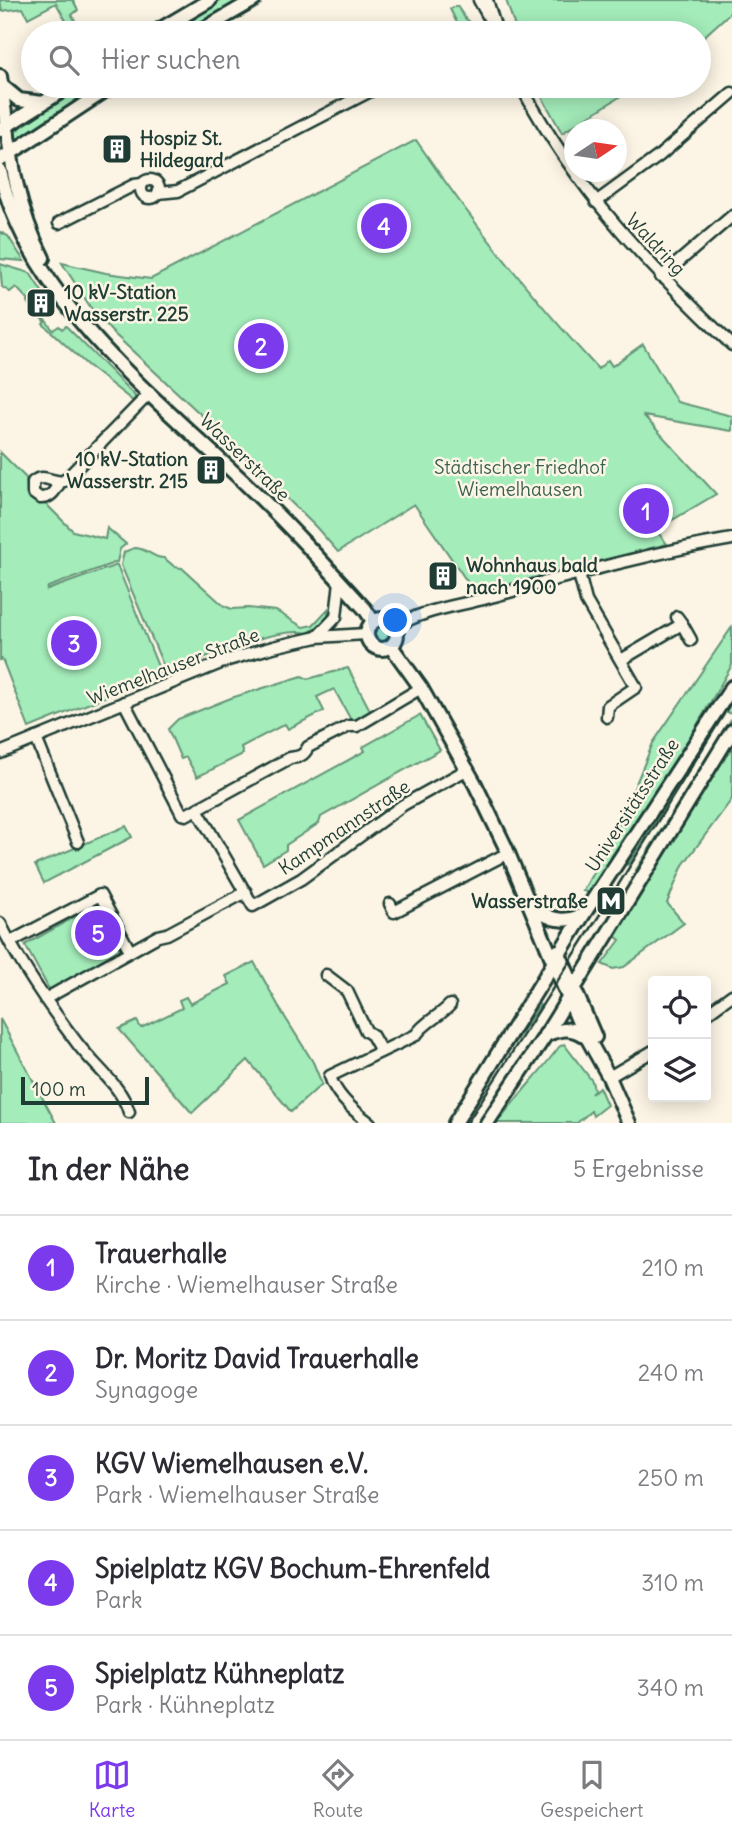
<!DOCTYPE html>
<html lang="de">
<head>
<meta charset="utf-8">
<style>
	body { margin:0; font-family:Delius,sans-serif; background:#f2f2f3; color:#2b2b33 }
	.controls { position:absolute; right:21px; bottom:21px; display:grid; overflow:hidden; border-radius:7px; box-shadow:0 4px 18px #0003 }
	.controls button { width:63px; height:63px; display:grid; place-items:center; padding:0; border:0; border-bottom:2px solid #e1e1e2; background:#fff; color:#2b2b33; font:35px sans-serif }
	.compass { position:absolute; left:564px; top:119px; width:63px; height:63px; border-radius:50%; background:#fff; box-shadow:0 4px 18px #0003; rotate:77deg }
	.scale { position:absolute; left:21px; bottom:18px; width:128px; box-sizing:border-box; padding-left:7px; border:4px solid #1f3d34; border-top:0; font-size:19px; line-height:24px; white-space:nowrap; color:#1f3d34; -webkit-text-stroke:5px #fcf5e5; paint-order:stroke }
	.you { position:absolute; left:396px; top:621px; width:24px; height:24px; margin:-18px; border:5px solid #fff; border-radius:50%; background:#1a73e8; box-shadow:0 0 0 10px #1a73e833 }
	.badge { display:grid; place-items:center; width:46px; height:46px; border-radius:50%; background:#7c3aed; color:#fff; font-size:23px; font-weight:700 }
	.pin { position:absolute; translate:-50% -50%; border:4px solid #fff; box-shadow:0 2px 7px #0006 }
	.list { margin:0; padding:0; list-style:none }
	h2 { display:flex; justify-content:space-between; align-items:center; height:91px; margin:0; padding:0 28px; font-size:30px }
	h2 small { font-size:23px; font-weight:400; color:#7c7c81 }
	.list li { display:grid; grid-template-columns:46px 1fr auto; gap:21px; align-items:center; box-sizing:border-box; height:105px; padding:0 28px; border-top:2px solid #e1e1e2 }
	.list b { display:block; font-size:26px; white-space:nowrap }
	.list p { margin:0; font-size:23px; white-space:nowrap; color:#7c7c81 }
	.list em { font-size:23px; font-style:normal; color:#7c7c81 }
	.icon { flex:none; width:38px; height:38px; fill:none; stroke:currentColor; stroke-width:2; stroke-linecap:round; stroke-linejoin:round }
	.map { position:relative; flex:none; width:732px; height:1123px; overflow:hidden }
	.search { position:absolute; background:#fff; box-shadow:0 4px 18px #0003; left:21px; right:21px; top:21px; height:77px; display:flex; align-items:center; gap:18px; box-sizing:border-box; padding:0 24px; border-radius:38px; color:#7c7c81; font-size:26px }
	.sheet { height:616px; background:#fff }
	nav { display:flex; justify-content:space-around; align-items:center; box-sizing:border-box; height:98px; border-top:2px solid #e1e1e2; background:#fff; font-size:19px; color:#7c7c81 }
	nav a { display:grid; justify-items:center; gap:4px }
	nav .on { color:#7c3aed }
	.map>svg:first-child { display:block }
	.green { fill:#a4ecba; stroke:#629477; stroke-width:2 }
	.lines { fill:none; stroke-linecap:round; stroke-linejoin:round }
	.minor-casing { stroke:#1f3d34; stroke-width:15 }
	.major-casing { stroke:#1f3d34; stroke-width:18 }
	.minor { stroke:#fcf5e5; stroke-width:10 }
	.major { stroke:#fcf5e5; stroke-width:12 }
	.rail { stroke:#1f3d34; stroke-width:2.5 }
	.labels { text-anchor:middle; stroke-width:5; stroke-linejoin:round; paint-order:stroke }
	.poi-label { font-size:19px; font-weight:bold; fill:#1f3d34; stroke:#fcf5e5; text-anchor:start }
	.street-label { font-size:19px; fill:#1f3d34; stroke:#fcf5e5 }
	.park-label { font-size:19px; fill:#3a604f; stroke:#fcf5e5 }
</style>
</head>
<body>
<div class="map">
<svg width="732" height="1123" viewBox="0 0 732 1123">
	<rect width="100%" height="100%" fill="#fcf5e5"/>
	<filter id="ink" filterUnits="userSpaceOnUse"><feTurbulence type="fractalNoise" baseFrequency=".0143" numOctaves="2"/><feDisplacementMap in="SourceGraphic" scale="14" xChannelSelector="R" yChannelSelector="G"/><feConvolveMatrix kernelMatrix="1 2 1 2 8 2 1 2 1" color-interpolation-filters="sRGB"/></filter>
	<g filter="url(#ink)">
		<g class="green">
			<polygon points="0,0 73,0 78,10 72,15 82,33 73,33 56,3 28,18 23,8 2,11"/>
			<polygon points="220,0 246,0 190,33 165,33"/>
			<polygon points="506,0 732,0 732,11 699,41 699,33 517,33"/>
			<polygon points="457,6 465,18 476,27 462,33 450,9"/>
			<polygon points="79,86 106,86 21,140 15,138 16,131"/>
			<polygon points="536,86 637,86 562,133"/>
			<path d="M416 140C471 221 532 297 598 369L608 360 612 366 643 344 677 402 732 416V431L644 416 716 494 656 530 667 544 475 593 414 504 338 552 316 527 224 436 111 331 91 308 62 263 106 273 151 279Z"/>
			<polygon points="0,232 8,236 24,261 0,259"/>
			<polygon points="0,264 30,273 43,293 33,303 53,330 59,326 62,329 66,326 135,396 134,402 87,365 43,324 45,322 27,303 29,301 16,287 10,292 2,287"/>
			<polygon points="0,452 26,478 27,489 33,500 45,503 73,531 105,539 107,528 126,544 120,549 117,562 48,587 47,590 117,565 161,674 29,728 2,659 0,660"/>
			<path d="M134 548C148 548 152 558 164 558L175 567 182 568 224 606 232 609 248 608 276 611 303 627 313 625 328 609V619L308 633C274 626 201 660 166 672L121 565 124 552Z"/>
			<circle cx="382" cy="634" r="9"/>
			<polygon points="732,627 732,665 652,803 592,893 583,891 619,824 653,743"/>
			<polygon points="348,668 371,712 352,722 334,689 317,697 324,711 288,729 285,724 241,747 243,754 197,777 186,757 181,759 168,729 178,719 231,698 302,676 308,679"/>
			<polygon points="732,696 732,715 724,710 628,865 626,864"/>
			<polygon points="420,715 440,750 321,817 319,823 286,845 286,850 263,864 239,820 365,751 363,747"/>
			<polygon points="732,718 732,721 639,872 636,870"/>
			<polygon points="732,745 732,799 683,865 667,903 684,923 624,967 613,969 602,964 620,940 615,936"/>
			<polygon points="126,826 132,837 44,883 35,865"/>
			<polygon points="96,905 121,951 50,991 25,945"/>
			<polygon points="254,962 283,1014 313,1062 322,1084 291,1112 248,1060 192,1113 119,1029 137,1021 141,1028 182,1008 179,1000 186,997 190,1004 230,984 226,976"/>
			<polygon points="537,1003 540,1005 484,1088"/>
			<polygon points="0,1019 56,1123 0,1123"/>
			<path d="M564 1044 592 1081 594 1090 591 1094 599 1087 607 1105 593 1116 591 1111 577 1123H497C517 1096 539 1074 559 1047Z"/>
		</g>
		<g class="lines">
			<g class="minor-casing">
				<g id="minor">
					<polyline points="479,0 492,23"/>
					<polyline points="487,0 497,33"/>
					<polyline points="481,33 494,26"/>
					<path d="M521 86C578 192 646 263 732 345"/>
					<circle cx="150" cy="189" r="9"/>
					<polyline points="158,193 178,191 380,86"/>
					<polyline points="596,202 659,156 732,93"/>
					<polyline points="59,223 134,185 142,184"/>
					<polyline points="661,277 732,216"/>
					<path d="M60 482C55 491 50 499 40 498L33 493V482C44 472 52 484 64 481L150 393"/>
					<polyline points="579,574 586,601 636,687 608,706 607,717"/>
					<polyline points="682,624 691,640"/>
					<path d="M396 627C421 610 458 606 487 598 568 576 649 553 732 539"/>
					<polyline points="317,637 336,617 340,581"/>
					<polyline points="621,660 682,624 677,617"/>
					<path d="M124 702 182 814 186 815 290 758C299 757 304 756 308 747L349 726H357L421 688"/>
					<polyline points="36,738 78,842"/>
					<polyline points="0,753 228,660 273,647 317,637 366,634"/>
					<polyline points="197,809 253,906 301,879 403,805 468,769"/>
					<polyline points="390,904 394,912 508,853"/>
					<path d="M0 923C21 966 48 1005 77 1043 93 1065 121 1085 129 1112"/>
					<polyline points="10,942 100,895 130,951"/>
					<polyline points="326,975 347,991 366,1031 372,1035 381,1051"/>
					<polyline points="45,999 158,936 167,934 246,892"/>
					<polyline points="706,1014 732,995"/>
					<polyline points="609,1077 653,1051"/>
					<path d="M370 1123C355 1112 335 1094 330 1076L416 1035C424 1022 439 1017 450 1005"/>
				</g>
			</g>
			<g class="major-casing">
				<g id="major">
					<polyline points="154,33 210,0"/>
					<polyline points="197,33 254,0"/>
					<path d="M0 76C9 140 12 199 43 258"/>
					<polyline points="1,85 19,100 43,103"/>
					<polyline points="0,130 70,86"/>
					<polyline points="0,160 112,86"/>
					<path d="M0 171C29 301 155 397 247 485 288 524 326 566 365 609L373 621"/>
					<circle cx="382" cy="634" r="15"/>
					<polyline points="391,646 421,688 475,784 505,846 579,1023 609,1077 629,1123"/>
					<path d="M542 913C556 922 568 921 583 915"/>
					<polyline points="558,951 595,1037"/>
					<path d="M545 1035C561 1029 571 1026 586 1037"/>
					<polyline points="455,1123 583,915 732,687"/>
					<polyline points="487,1123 545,1036 732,731"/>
				</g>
			</g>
			<use href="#minor" class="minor"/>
			<use href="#major" class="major"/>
			<polyline class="rail" points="467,1123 604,908 724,714"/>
		</g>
	</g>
	<defs>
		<g id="building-square" transform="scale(1.575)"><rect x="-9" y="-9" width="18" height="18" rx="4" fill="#1f3d34" stroke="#fcf5e5"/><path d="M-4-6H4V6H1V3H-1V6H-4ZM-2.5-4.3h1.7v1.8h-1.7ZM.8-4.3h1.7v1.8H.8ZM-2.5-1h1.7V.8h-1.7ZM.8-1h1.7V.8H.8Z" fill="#fff"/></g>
		<g id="metro-square" transform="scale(1.575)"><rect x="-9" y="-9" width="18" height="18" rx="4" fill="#1f3d34" stroke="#fcf5e5"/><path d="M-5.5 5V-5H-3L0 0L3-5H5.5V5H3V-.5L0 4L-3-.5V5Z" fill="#fff"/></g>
	</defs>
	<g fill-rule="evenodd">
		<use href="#building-square" x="117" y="149"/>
		<use href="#building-square" x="41" y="303"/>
		<use href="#building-square" x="211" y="470"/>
		<use href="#building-square" x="443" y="576"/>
		<use href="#metro-square" x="611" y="901"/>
	</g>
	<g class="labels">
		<g class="poi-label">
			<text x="140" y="145">Hospiz St.<tspan x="140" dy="22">Hildegard</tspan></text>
			<text x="64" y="299">10 kV-Station<tspan x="64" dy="22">Wasserstr. 225</tspan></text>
			<text x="188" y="466" text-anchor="end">10 kV-Station<tspan x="188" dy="22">Wasserstr. 215</tspan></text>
			<text x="466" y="572">Wohnhaus bald<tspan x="466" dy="22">nach 1900</tspan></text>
			<text x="588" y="908" text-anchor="end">Wasserstraße</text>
		</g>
		<g class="street-label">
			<text transform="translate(656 244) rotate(47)" y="7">Waldring</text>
			<text transform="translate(245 457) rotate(44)" y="7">Wasserstraße</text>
			<text transform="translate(173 666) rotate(-21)" y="7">Wiemelhauser Straße</text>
			<text transform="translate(632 805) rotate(-57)" y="7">Universitätsstraße</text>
			<text transform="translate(344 827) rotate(-34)" y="7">Kampmannstraße</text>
		</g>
		<g class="park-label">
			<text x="520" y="474">Städtischer Friedhof<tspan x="520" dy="22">Wiemelhausen</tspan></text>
		</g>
	</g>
</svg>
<div class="controls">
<button><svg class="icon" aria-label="locate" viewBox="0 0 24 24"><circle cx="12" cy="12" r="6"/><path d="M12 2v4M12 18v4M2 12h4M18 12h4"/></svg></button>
<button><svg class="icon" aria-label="layers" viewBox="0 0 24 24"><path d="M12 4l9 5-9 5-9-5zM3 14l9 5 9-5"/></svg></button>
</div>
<svg class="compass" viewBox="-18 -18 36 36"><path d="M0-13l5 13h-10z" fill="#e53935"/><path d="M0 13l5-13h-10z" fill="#7c7c81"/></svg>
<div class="scale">100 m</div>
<div class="you"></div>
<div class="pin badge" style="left:646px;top:511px">1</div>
<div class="pin badge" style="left:261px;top:346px">2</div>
<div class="pin badge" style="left:74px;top:643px">3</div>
<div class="pin badge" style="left:384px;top:226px">4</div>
<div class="pin badge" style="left:98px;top:933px">5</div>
<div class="search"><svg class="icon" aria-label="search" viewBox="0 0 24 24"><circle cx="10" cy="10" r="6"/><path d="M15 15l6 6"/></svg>Hier suchen</div>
</div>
<section class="sheet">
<h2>In der Nähe<small>5 Ergebnisse</small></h2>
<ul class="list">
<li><span class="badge">1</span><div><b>Trauerhalle</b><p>Kirche · Wiemelhauser Straße</p></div><em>210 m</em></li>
<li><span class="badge">2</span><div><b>Dr. Moritz David Trauerhalle</b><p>Synagoge</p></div><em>240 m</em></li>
<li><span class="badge">3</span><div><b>KGV Wiemelhausen e.V.</b><p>Park · Wiemelhauser Straße</p></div><em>250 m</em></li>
<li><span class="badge">4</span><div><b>Spielplatz KGV Bochum-Ehrenfeld</b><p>Park</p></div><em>310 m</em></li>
<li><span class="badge">5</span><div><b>Spielplatz Kühneplatz</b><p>Park · Kühneplatz</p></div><em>340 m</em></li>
</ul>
</section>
<nav>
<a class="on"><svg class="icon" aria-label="map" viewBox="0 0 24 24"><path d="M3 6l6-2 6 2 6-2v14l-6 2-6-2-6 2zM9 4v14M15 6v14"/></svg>Karte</a>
<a><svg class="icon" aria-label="directions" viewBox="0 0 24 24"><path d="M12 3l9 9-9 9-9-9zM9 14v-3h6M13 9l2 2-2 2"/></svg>Route</a>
<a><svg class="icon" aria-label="saved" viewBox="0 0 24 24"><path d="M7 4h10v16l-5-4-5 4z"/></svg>Gespeichert</a>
</nav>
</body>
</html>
